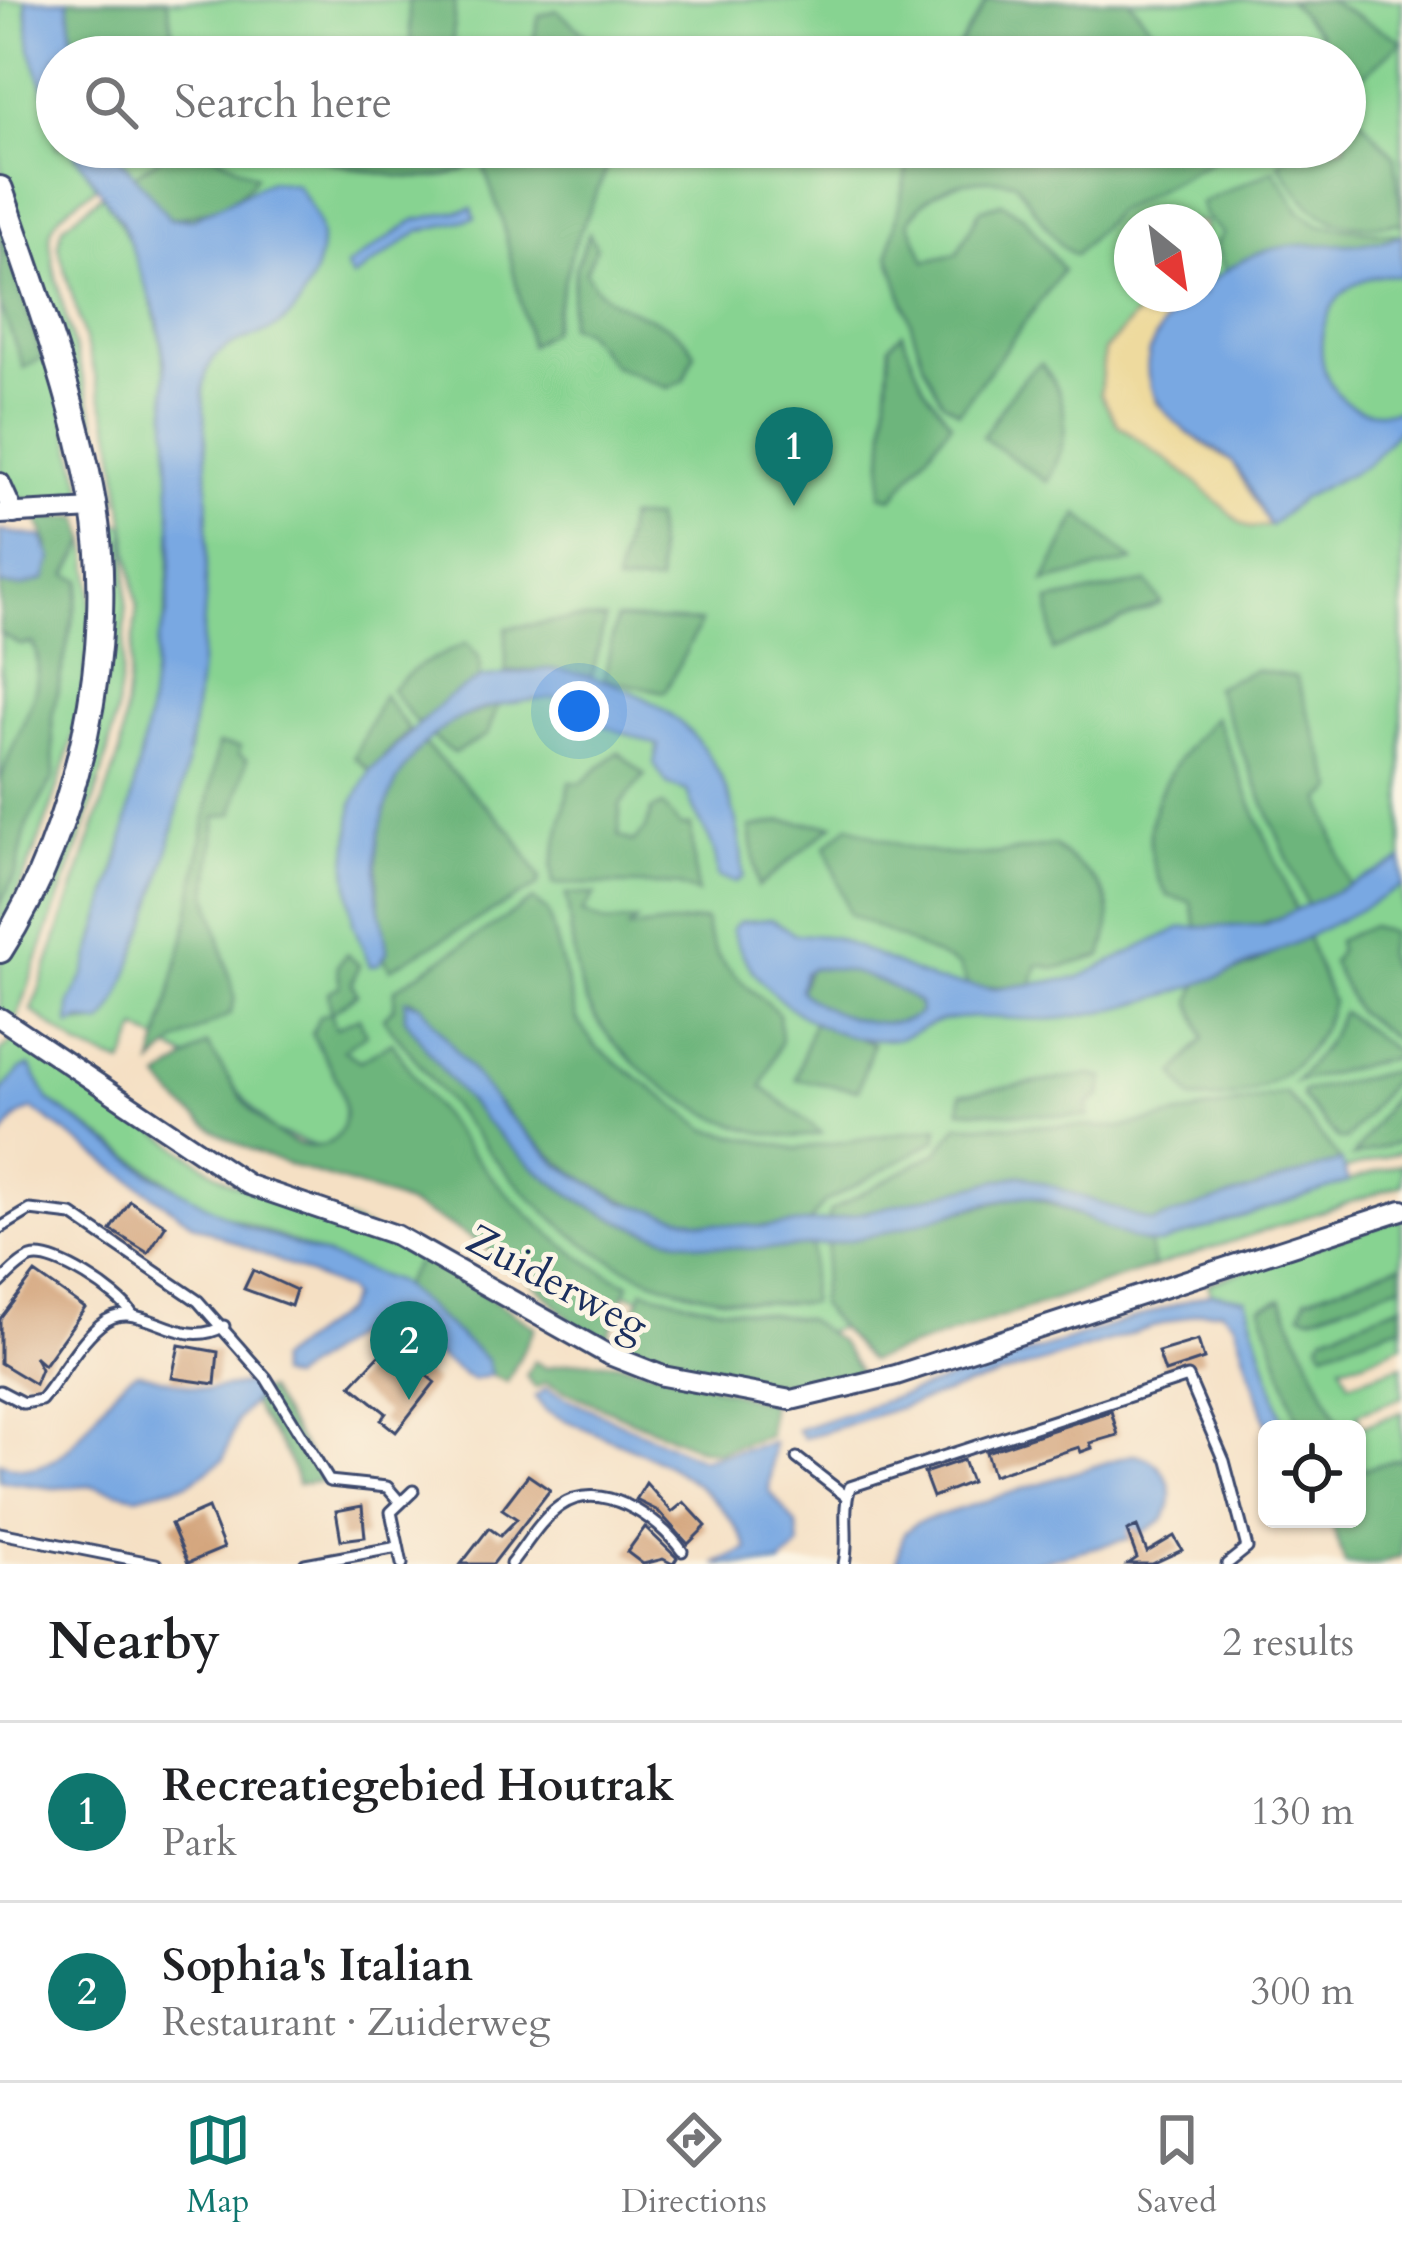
<!DOCTYPE html>
<html lang="en">
<head>
<meta charset="utf-8">
<style>
	body { margin:0; font-family:Cardo,serif; background:#f6f6f6; color:#202124 }
	.controls { position:absolute; right:36px; bottom:36px; display:grid; overflow:hidden; border-radius:18px; box-shadow:0 3px 9px #0004 }
	.controls button { width:108px; height:108px; display:grid; place-items:center; padding:0; border:0; border-bottom:3px solid #e0e0e0; background:#fff; color:#202124; font:60px sans-serif }
	.compass { position:absolute; left:1114px; top:204px; width:108px; height:108px; border-radius:50%; background:#fff; box-shadow:0 3px 9px #0004; rotate:150deg }
	.you { position:absolute; left:579px; top:711px; width:42px; height:42px; margin:-30px; border:9px solid #fff; border-radius:50%; background:#1a73e8; box-shadow:0 0 0 18px #1a73e833 }
	.badge { display:grid; place-items:center; width:78px; height:78px; border-radius:50%; background:#0f766e; color:#fff; font-size:39px; font-weight:700 }
	.pin { position:absolute; translate:-50% -99px; filter:drop-shadow(0 3px 6px #0008) }
	.pin::after { content:''; position:absolute; top:63px; width:42px; height:36px; background:inherit; clip-path:polygon(0 0,100% 0,50% 100%) }
	.list { margin:0; padding:0; list-style:none }
	h2 { display:flex; justify-content:space-between; align-items:center; height:156px; margin:0; padding:0 48px; font-size:51px }
	h2 small { font-size:39px; font-weight:400; color:#757577 }
	.list li { display:grid; grid-template-columns:78px 1fr auto; gap:36px; align-items:center; box-sizing:border-box; height:180px; padding:0 48px; border-top:3px solid #e0e0e0 }
	.list b { display:block; font-size:45px; white-space:nowrap }
	.list p { margin:0; font-size:39px; white-space:nowrap; color:#757577 }
	.list em { font-size:39px; font-style:normal; color:#757577 }
	.icon { flex:none; width:66px; height:66px; fill:none; stroke:currentColor; stroke-width:2; stroke-linecap:round; stroke-linejoin:round }
	.map { position:relative; flex:none; width:1402px; height:1564px; overflow:hidden }
	.search { position:absolute; background:#fff; box-shadow:0 3px 9px #0004; left:36px; right:36px; top:36px; height:132px; display:flex; align-items:center; gap:30px; box-sizing:border-box; padding:0 42px; border-radius:66px; color:#757577; font-size:45px }
	.sheet { height:516px; background:#fff }
	nav { display:flex; justify-content:space-around; align-items:center; box-sizing:border-box; height:168px; border-top:3px solid #e0e0e0; background:#fff; font-size:33px; color:#757577 }
	nav a { display:grid; justify-items:center; gap:6px }
	nav .on { color:#0f766e }
	.map>svg:first-child { display:block }
	.green { fill:#87d391; stroke:#518178; stroke-width:3; fill-rule:evenodd }
	.forest { fill:#6db57b; stroke:#44726c; stroke-width:3 }
	.sand { fill:#eeda9e; stroke:#84847e; stroke-width:3 }
	.water { fill:#79a8e2; stroke:#4a6ca0; stroke-width:3; fill-rule:evenodd }
	.building { fill:#d4a67e }
	.lines { fill:none; stroke-linecap:round; stroke-linejoin:round }
	.service-casing { stroke:#3c4a6d; stroke-width:15 }
	.minor-casing { stroke:#3c4a6d; stroke-width:24 }
	.tertiary-casing { stroke:#3c4a6d; stroke-width:30 }
	.service { stroke:#fff; stroke-width:9 }
	.minor { stroke:#fff; stroke-width:18 }
	.tertiary { stroke:#fff; stroke-width:24 }
	.labels { text-anchor:middle; stroke-width:10; stroke-linejoin:round; paint-order:stroke }
	.street-label { font-size:42px; fill:#1b2f5e; stroke:#fcf5e5 }
</style>
</head>
<body>
<div class="map">
<svg width="1402" height="1564" viewBox="0 0 1402 1564">
	<rect width="100%" height="100%" fill="#fcf5e5"/>
	<filter id="ink" filterUnits="userSpaceOnUse"><feTurbulence type="fractalNoise" baseFrequency=".00833" numOctaves="2"/><feDisplacementMap in="SourceGraphic" scale="24" xChannelSelector="R" yChannelSelector="G"/><feConvolveMatrix kernelMatrix="1 2 1 2 8 2 1 2 1" color-interpolation-filters="sRGB"/></filter>
	<filter id="wash" filterUnits="userSpaceOnUse"><feTurbulence type="fractalNoise" baseFrequency=".004" numOctaves="4" result="noise"/><feDisplacementMap in="SourceGraphic" scale="48" xChannelSelector="R" yChannelSelector="G"/><feGaussianBlur stdDeviation="2.7" result="paint"/><feColorMatrix in="noise" values="0 0 0 0 0 0 0 0 0 0 0 0 0 0 0 0 0 1.4 0 .05"/><feComposite in="paint" operator="in"/></filter>
	<g filter="url(#wash)">
		<rect width="100%" height="100%" fill="#f5e0c4"/>
		<g class="green">
			<path d="M0 0H26C24 51 57 100 57 147H70L97 187C80 199 57 211 51 231 42 259 108 452 117 501L101 503 0 164Z"/>
			<path d="M58 0H1402V1152L774 1348 503 1248 325 1149 273 1131 233 1086 138 1029 123 1064 81 1048 32 1011 120 753 137 607 113 437 58 246 63 226 102 195C217 349 168 684 118 860 108 898 95 935 86 973 81 992 70 1004 69 1023L101 1024 179 682 193 331 86 147H1345V57H69ZM1132 222H1204V294H1132Z"/>
			<polygon points="0,210 54,374 86,499 61,506 17,498 0,476"/>
			<path d="M111 522 125 525C129 603 126 679 107 755 86 838 49 918 24 1000L17 1017 8 1018 0 1010V960L76 810 92 764 113 627Z"/>
			<path d="M87 540C105 676 57 809 0 930V905L16 873 27 824 54 777 52 717 81 581 67 576Z"/>
			<path d="M1 633 20 645 32 643C52 681 14 746 0 783Z"/>
			<polygon points="18,1036 230,1183 355,1223 422,1254 402,1286 205,1207 49,1101 30,1066 21,1069 0,1093 0,1052"/>
			<polygon points="1402,1164 1402,1185 1154,1267 1149,1244"/>
			<polygon points="1402,1217 1402,1264 1306,1298 1311,1316 1402,1284 1402,1305 1326,1334 1402,1325 1402,1344 1364,1361 1341,1364 1349,1383 1402,1365 1402,1397 1357,1414 1362,1427 1402,1412 1402,1458 1362,1470 1357,1429 1342,1429 1280,1299 1261,1307 1301,1429 1285,1429 1246,1299 1211,1293 1208,1283"/>
		</g>
		<g class="forest">
			<polygon points="68,0 167,0 177,57 74,57"/>
			<polygon points="408,0 455,0 452,57 412,57"/>
			<polygon points="987,0 1129,0 1176,57 945,57 955,52"/>
			<polygon points="1327,0 1402,41 1348,89 1345,57 1306,57 1320,34 1289,1"/>
			<polygon points="556,10 606,51 647,57 529,57 539,16"/>
			<path d="M1352 109 1395 157 1402 223C1336 231 1312 222 1279 163L1298 147H1345V113Z"/>
			<path d="M176 147H201L256 176C237 206 202 214 170 219L133 176Z"/>
			<path d="M284 147H486C458 208 331 162 284 147Z"/>
			<polygon points="497,147 616,147 573,248 551,331 530,345 502,220 484,168"/>
			<path d="M911 147H1238L1114 213 1075 255 1061 246 1015 182C975 175 930 183 909 222L925 261 957 254 980 210 1002 203 1025 218 1063 270 959 412 942 401 924 365 889 255Z"/>
			<path d="M1274 170 1299 211 1319 225 1402 235C1339 260 1297 231 1226 271L1215 245 1223 234 1204 215 1201 203Z"/>
			<polygon points="0,231 42,358 24,368 0,304"/>
			<path d="M589 233 596 247 586 272C607 319 671 308 695 353L684 380 668 388 614 366 583 330 568 326 576 266Z"/>
			<polygon points="902,333 924,387 951,423 893,498 881,495 890,345"/>
			<path d="M1041 363C1072 401 1071 440 1047 482L982 437C1002 411 1014 381 1041 363Z"/>
			<polygon points="1078,514 1133,561 1044,582"/>
			<path d="M80 517 87 540 67 575 81 580 52 717 54 777 27 824 16 873 0 905C0 867 0 818 1 780 10 740 53 684 33 643L20 645 0 633V585L20 587 49 546 37 518Z"/>
			<polygon points="628,518 655,518 659,583 616,584"/>
			<polygon points="1147,582 1161,603 1053,650 1049,601"/>
			<polygon points="573,619 605,619 592,676 549,669 506,672 506,628"/>
			<polygon points="616,619 701,622 665,692 604,679"/>
			<polygon points="466,643 479,657 481,678 417,724 391,689 417,667"/>
			<polygon points="1255,670 1296,677 1335,789 1322,800 1350,888 1308,907 1215,687"/>
			<polygon points="383,695 409,730 370,771 354,757"/>
			<polygon points="498,705 487,735 454,753 431,736 451,721"/>
			<path d="M1215 717 1297 912 1249 928 1197 927 1191 902 1168 896C1125 831 1166 766 1215 717Z"/>
			<path d="M423 743 513 833 540 878 537 886 390 969 383 956 387 952C373 882 365 795 423 743Z"/>
			<polygon points="218,744 240,747 239,755 247,759 233,814 216,817 208,894 235,998 230,1014 175,1043 153,1065 189,917"/>
			<polygon points="618,752 645,775 620,805 619,836 633,842 646,829 651,810 663,805 680,826 691,826 697,893 677,885 553,884 552,866 570,782 581,783"/>
			<polygon points="783,821 833,825 758,887 750,828"/>
			<path d="M849 825C929 862 970 860 1054 845 1100 885 1122 892 1102 956L1057 968 1038 965 1032 985 969 988 959 966 849 914 826 846Z"/>
			<path d="M566 894H595L582 913 606 923 637 921 628 929 705 920C711 965 748 985 779 1014L781 1040 762 1087 822 1133C744 1154 621 1073 588 1004 572 971 572 929 566 894Z"/>
			<path d="M533 900 548 912 577 1020 596 1047 708 1130 797 1149 938 1127 936 1140 824 1203 809 1223C619 1247 523 1149 421 1005L410 999 405 1018C515 1171 608 1265 812 1245L810 1303C580 1310 511 1177 383 1018L394 1007 395 989Z"/>
			<polygon points="1371,926 1391,933 1386,954 1402,997 1402,1044 1356,1011 1332,962 1339,951 1337,941"/>
			<path d="M1306 935 1332 1002C1315 1066 1257 1104 1192 1099L1175 1074 1204 1038 1191 1001 1199 983 1253 965Z"/>
			<path d="M346 954 359 965 352 983 357 994 331 1013 336 1028 359 1017 366 1034 343 1050 360 1061 392 1042C444 1127 535 1245 629 1284L603 1349C581 1335 569 1317 550 1299 507 1257 442 1216 386 1196 306 1167 212 1154 160 1079L207 1044C226 1073 242 1105 270 1128 307 1160 356 1151 342 1094 337 1074 321 1053 312 1034L319 1016 331 1012 328 992 340 986 337 966Z"/>
			<path d="M809 969C842 962 892 983 919 1003L920 1014C890 1036 825 1015 800 991Z"/>
			<polygon points="1342,1012 1402,1056 1295,1082 1325,1046"/>
			<polygon points="814,1019 873,1044 858,1090 796,1079"/>
			<polygon points="1402,1069 1346,1140 1339,1140 1302,1097 1303,1092"/>
			<polygon points="1088,1075 1104,1078 1101,1095 1088,1104 1088,1117 960,1110 961,1094"/>
			<polygon points="1402,1083 1402,1141 1353,1157"/>
			<polygon points="1286,1093 1341,1161 1152,1222 1021,1175 828,1221 830,1211 938,1152 958,1125 1123,1127"/>
			<polygon points="1028,1195 1149,1244 1154,1267 869,1361 819,1305 828,1243"/>
			<polygon points="422,1254 535,1327 507,1382 491,1375 487,1360 402,1286"/>
			<polygon points="1402,1264 1402,1284 1311,1316 1301,1313 1306,1298"/>
			<path d="M643 1290 697 1304 806 1319 839 1341 861 1374C774 1398 701 1376 619 1346Z"/>
			<polygon points="1281,1299 1342,1429 1301,1429 1261,1307"/>
			<polygon points="1402,1305 1402,1325 1324,1351 1319,1342 1325,1334"/>
			<path d="M534 1361 546 1368C615 1346 702 1386 770 1403L769 1436 717 1452 697 1448 546 1383 535 1388 526 1376Z"/>
			<path d="M267 1390 325 1481 297 1484C291 1450 266 1433 252 1402L257 1391Z"/>
			<polygon points="1402,1458 1402,1556 1378,1564 1345,1564 1330,1519 1357,1519 1357,1460 1362,1470"/>
		</g>
		<polygon class="sand" points="1155,294 1193,294 1172,312 1155,401 1189,434 1232,462 1270,526 1250,528 1241,523 1188,475 1118,425 1100,394 1104,351"/>
		<g class="water">
			<polygon points="26,0 68,0 74,57 57,57 57,126 30,49"/>
			<path d="M70 147H111L170 219H193L270 181 296 185C324 221 329 246 308 288 303 298 297 311 287 319 252 349 207 331 203 393 217 569 200 787 136 951 127 975 119 1007 101 1024L80 1020 70 1026V1003L85 974 120 856 148 718 157 644 167 614 172 548 165 363 157 316 122 222Z"/>
			<polygon points="472,208 475,218 419,231 353,278 346,267 415,220"/>
			<path d="M1402 235V276C1294 262 1295 437 1402 409V426L1367 465 1302 498 1270 526C1257 506 1247 479 1232 462 1220 449 1200 442 1186 431 1126 384 1142 338 1193 294H1204V285C1222 274 1241 258 1262 252 1308 237 1357 253 1402 235Z"/>
			<polygon points="0,531 42,537 52,558 45,579 20,587 0,585"/>
			<path d="M549 669C672 686 738 752 743 877L735 882 718 877C716 833 697 828 687 791L667 784 654 764 658 745 602 725 605 703C570 692 542 699 506 704 414 717 370 801 377 888 378 909 386 930 387 952L379 964 370 966 353 923 347 866 353 803 370 771 447 698 481 678Z"/>
			<path d="M1402 860V886C1298 945 1191 999 1072 1017 1030 1024 986 1012 944 1020 927 1023 912 1037 894 1039 826 1047 751 992 732 929L739 922 771 919 795 934 833 937 935 981 995 989 1078 978 1180 928 1264 925ZM812 968C847 966 892 983 919 1003L920 1013C891 1036 824 1015 800 990L804 973Z"/>
			<path d="M405 1000 421 1005 502 1110 559 1165 622 1202 704 1223 764 1227 828 1221 1021 1175 1152 1222 1341 1161 1348 1182 1159 1244C1116 1243 1053 1192 1023 1196 966 1204 911 1229 855 1239 640 1280 519 1186 405 1018Z"/>
			<polygon points="30,1066 49,1101 151,1174 246,1227 397,1282 487,1360 491,1375 472,1380 379,1316 290,1379 277,1375 277,1360 344,1311 351,1297 346,1290 193,1224 33,1109 17,1117 0,1140 0,1093 21,1069"/>
			<polygon points="1211,1293 1246,1299 1285,1429 1268,1429 1235,1323 1221,1310 1200,1312 804,1438 797,1430"/>
			<path d="M137 1372 207 1390 253 1383 256 1397 237 1420 223 1460 189 1483 136 1496 92 1486 53 1488 0 1481V1462C72 1494 94 1391 137 1372Z"/>
			<path d="M546 1389 701 1459 773 1443 769 1490 797 1526 799 1547 780 1564H715L748 1549C708 1462 624 1450 546 1411L535 1397Z"/>
			<path d="M1133 1454C1164 1458 1183 1494 1162 1521L1138 1536 1028 1564H896L904 1533 916 1523Z"/>
		</g>
		<g id="blocks">
			<g class="building">
				<polygon points="130,1201 166,1225 148,1253 111,1230"/>
				<polygon points="253,1270 296,1290 291,1306 244,1289"/>
				<polygon points="35,1273 85,1308 44,1365 34,1356 41,1369 35,1384 0,1363 0,1319"/>
				<polygon points="1198,1340 1204,1359 1165,1372 1158,1352"/>
				<polygon points="179,1345 218,1352 215,1384 172,1378"/>
				<polygon points="388,1346 435,1382 396,1432 381,1420 386,1413 351,1385"/>
				<polygon points="1111,1411 1118,1435 1090,1443 1092,1448 1081,1452 1079,1447 993,1475 986,1452"/>
				<polygon points="963,1460 971,1482 933,1497 924,1473"/>
				<polygon points="528,1475 550,1490 493,1564 461,1564 489,1528 500,1536 517,1519 502,1509"/>
				<polygon points="646,1483 672,1512 684,1502 706,1526 688,1544 658,1511 636,1500"/>
				<polygon points="362,1506 365,1537 341,1540 336,1511"/>
				<polygon points="208,1508 224,1548 188,1563 171,1524"/>
				<polygon points="645,1527 677,1558 673,1564 663,1559 643,1564 627,1552"/>
				<polygon points="1137,1527 1147,1552 1174,1536 1182,1550 1152,1564 1128,1564 1137,1558 1127,1531"/>
			</g>
		</g>
	</g>
	<g filter="url(#ink)">
		<use href="#blocks" fill-opacity="0" stroke="#3c4a6d" stroke-width="3"/>
		<g class="lines">
			<g class="service-casing">
				<g id="service">
					<polyline points="0,1228 30,1210 72,1215 198,1301 266,1378 329,1481 387,1487 399,1501"/>
					<path d="M0 1283C9 1274 20 1262 31 1258 54 1250 121 1295 132 1314"/>
					<path d="M0 1391 23 1403 41 1400C60 1377 77 1344 100 1325 139 1292 176 1354 224 1326"/>
					<polyline points="797,1458 847,1497"/>
					<polyline points="0,1533 156,1564"/>
					<polyline points="305,1564 398,1547"/>
					<polyline points="402,1564 391,1512 413,1491"/>
					<path d="M511 1564C526 1545 540 1520 560 1506 600 1478 658 1517 682 1551"/>
					<path d="M844 1564C850 1538 841 1512 850 1487L1188 1377 1224 1461 1244 1536 1247 1548 1227 1564"/>
				</g>
			</g>
			<g class="minor-casing">
				<g id="minor">
					<polyline points="0,483 14,514"/>
					<polyline points="0,514 94,509"/>
					<polyline points="0,1018 249,1185 396,1235 607,1354 663,1376 791,1400 896,1375 1402,1210"/>
				</g>
			</g>
			<g class="tertiary-casing">
				<path id="tertiary" d="M0 189C35 292 74 395 93 503 118 644 78 830 0 950"/>
			</g>
			<use href="#service" class="service"/>
			<use href="#minor" class="minor"/>
			<use href="#tertiary" class="tertiary"/>
		</g>
	</g>
	<g class="labels">
		<g class="street-label">
			<text transform="translate(558 1281) rotate(28)" y="15">Zuiderweg</text>
		</g>
	</g>
</svg>
<div class="controls">
<button><svg class="icon" aria-label="locate" viewBox="0 0 24 24"><circle cx="12" cy="12" r="6"/><path d="M12 2v4M12 18v4M2 12h4M18 12h4"/></svg></button>
</div>
<svg class="compass" viewBox="-18 -18 36 36"><path d="M0-13l5 13h-10z" fill="#e53935"/><path d="M0 13l5-13h-10z" fill="#757577"/></svg>
<div class="you"></div>
<div class="pin badge" style="left:794px;top:506px">1</div>
<div class="pin badge" style="left:409px;top:1400px">2</div>
<div class="search"><svg class="icon" aria-label="search" viewBox="0 0 24 24"><circle cx="10" cy="10" r="6"/><path d="M15 15l6 6"/></svg>Search here</div>
</div>
<section class="sheet">
<h2>Nearby<small>2 results</small></h2>
<ul class="list">
<li><span class="badge">1</span><div><b>Recreatiegebied Houtrak</b><p>Park</p></div><em>130 m</em></li>
<li><span class="badge">2</span><div><b>Sophia's Italian</b><p>Restaurant · Zuiderweg</p></div><em>300 m</em></li>
</ul>
</section>
<nav>
<a class="on"><svg class="icon" aria-label="map" viewBox="0 0 24 24"><path d="M3 6l6-2 6 2 6-2v14l-6 2-6-2-6 2zM9 4v14M15 6v14"/></svg>Map</a>
<a><svg class="icon" aria-label="directions" viewBox="0 0 24 24"><path d="M12 3l9 9-9 9-9-9zM9 14v-3h6M13 9l2 2-2 2"/></svg>Directions</a>
<a><svg class="icon" aria-label="saved" viewBox="0 0 24 24"><path d="M7 4h10v16l-5-4-5 4z"/></svg>Saved</a>
</nav>
</body>
</html>
